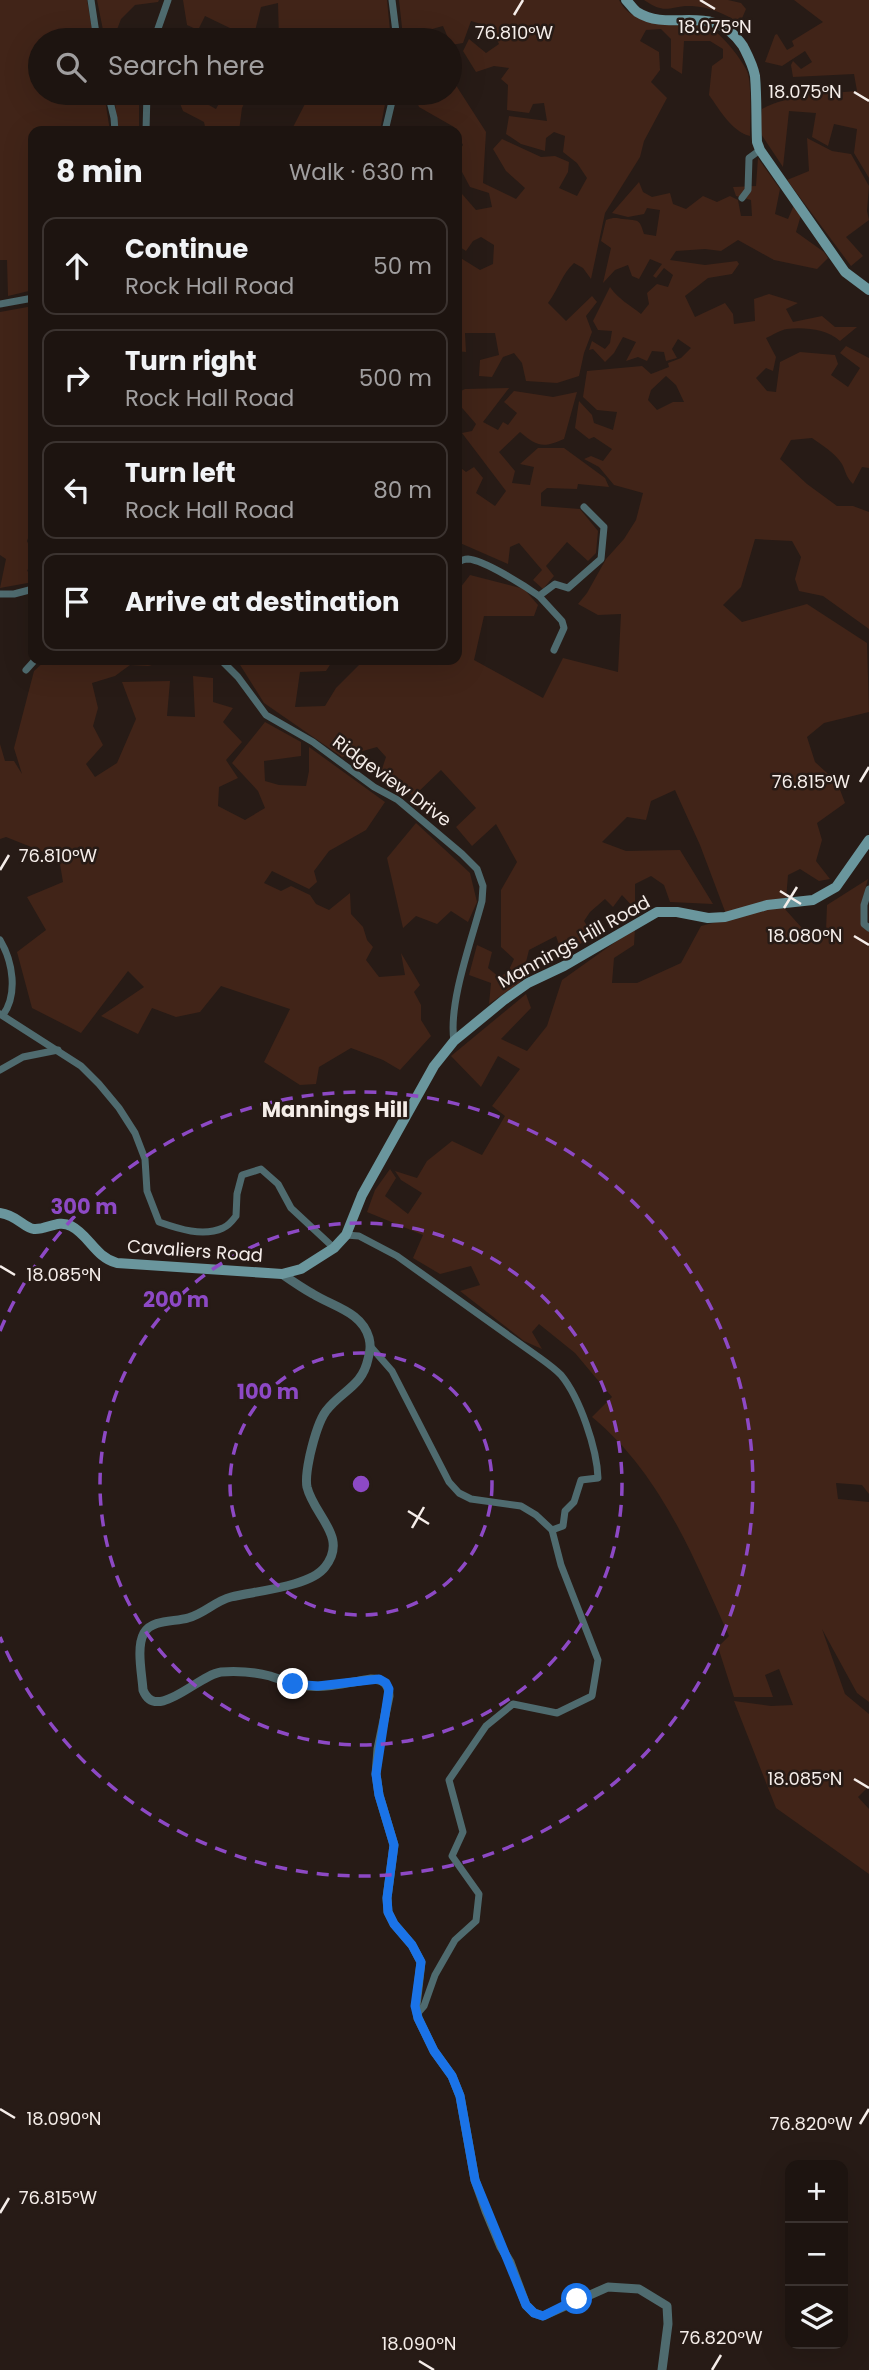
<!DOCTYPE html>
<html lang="en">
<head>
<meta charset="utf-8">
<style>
	body { margin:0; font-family:Poppins,sans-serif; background:#251d19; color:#f1f3f6 }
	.controls { position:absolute; right:21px; bottom:21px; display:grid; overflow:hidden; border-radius:14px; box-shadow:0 7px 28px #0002 }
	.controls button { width:63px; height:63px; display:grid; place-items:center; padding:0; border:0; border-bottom:2px solid #3b3330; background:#1d1410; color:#f1f3f6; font:35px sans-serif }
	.stop { position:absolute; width:21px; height:21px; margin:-16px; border:5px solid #1a73e8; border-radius:50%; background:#fff }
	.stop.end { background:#1a73e8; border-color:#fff; box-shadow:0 2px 7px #0008 }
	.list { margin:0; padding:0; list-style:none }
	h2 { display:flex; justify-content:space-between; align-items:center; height:91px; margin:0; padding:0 28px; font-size:30px }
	h2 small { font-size:23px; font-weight:400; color:#a09e9f }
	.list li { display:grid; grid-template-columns:46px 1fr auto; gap:21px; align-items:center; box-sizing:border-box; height:98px; margin:0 14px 14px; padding:0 14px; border:2px solid #3b3330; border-radius:14px }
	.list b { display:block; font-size:26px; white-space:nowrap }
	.list p { margin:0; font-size:23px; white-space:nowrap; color:#a09e9f }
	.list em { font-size:23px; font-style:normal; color:#a09e9f }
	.icon { flex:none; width:38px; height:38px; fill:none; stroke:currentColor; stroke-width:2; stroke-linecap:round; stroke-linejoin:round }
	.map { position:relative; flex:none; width:869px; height:2370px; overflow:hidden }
	.search { position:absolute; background:#1d1410; box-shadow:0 7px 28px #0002; left:28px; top:28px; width:434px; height:77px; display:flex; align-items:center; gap:18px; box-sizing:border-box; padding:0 24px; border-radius:38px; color:#a09e9f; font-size:26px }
	.panel { position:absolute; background:#1d1410; box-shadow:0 7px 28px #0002; left:28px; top:126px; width:434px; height:539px; border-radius:14px }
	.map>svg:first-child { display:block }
	.green { fill:#412418; fill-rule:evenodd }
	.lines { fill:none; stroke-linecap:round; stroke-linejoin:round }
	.minor { stroke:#4f6b6f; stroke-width:7 }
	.tertiary { stroke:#4f6b6f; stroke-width:9 }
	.secondary { stroke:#6a969d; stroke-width:10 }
	.route { stroke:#1a73e8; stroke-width:9 }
	.ticks { fill:none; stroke:#f5ede9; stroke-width:2.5 }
	.ring { fill:none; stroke:#8d49c5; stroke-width:3.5; stroke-dasharray:12 9 }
	.labels { text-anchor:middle; stroke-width:5; stroke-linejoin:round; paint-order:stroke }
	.street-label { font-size:18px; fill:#f5ede9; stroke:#271b16 }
	.quarter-label { font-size:21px; font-weight:bold; fill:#f5ede9; stroke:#271b16 }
	.ticks-label { font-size:18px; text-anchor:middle; fill:#f5ede9; stroke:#271b16; stroke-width:5; stroke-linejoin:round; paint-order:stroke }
	.centre { fill:#8d49c5; stroke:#271b16; stroke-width:3.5 }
	.ring-label { font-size:21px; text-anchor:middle; font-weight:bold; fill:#8d49c5; stroke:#271b16; stroke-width:5; stroke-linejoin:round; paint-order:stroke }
</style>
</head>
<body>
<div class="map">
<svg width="869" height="2370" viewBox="0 0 869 2370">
	<rect width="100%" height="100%" fill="#271b16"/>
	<g class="green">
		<polygon points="0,0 87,0 94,40 40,40 40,93 104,93 110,131 33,131 33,290 8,296 7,260 0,260"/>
		<polygon points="97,0 159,0 158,2 135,5 121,19 113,40 105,40"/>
		<polygon points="183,0 387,0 391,40 279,40 278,3 261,7 255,31 264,40 235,40 234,30 205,16 198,30 187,25"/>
		<path d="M399 0H619C634 30 671 17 698 22 715 25 740 56 747 71 752 82 750 122 750 136 731 131 720 110 709 95L712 66 723 58V49L710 41H684L682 74 671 67V39L661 29 646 30 640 41 659 52 660 70 651 82 667 98 644 141 640 157 605 213 591 279 583 268 574 263C562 274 559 288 548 303L566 321 592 296 597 302 586 316 592 332 584 353 579 376 557 383 526 381 522 363 514 353 503 357 492 377 479 376 480 360 499 355 495 333H465L466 352 457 351V261L459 257 480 270 493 264 494 245 481 237 473 241 466 251 457 245V197L462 194 476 210 492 207 489 193 470 187 462 172 457 173V153L463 145 454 127 419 107 414 93H450V76L486 132 483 183 516 199 525 188 506 171 493 149 502 139 541 157 555 156 569 162 568 172 559 188 577 196 587 178 577 163 563 152 565 136 554 132 546 138 545 151 521 144 506 134 509 116 547 121 544 103 533 104 529 113 507 110 508 85 501 79 509 68 494 66 476 72 463 51 469 39 486 53 499 44 491 27 471 21 463 43 451 45 443 26 403 37Z"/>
		<path d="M644 0H728L741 3 746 9 740 23C725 14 710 7 692 6 669 5 667 16 644 0Z"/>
		<path d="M794 0H869V178L854 153 857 129 834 124 828 146 812 137 816 113 789 111 783 167 759 131 762 109C776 101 791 98 808 98V94L818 88 831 93 857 91 854 74 793 77 791 65 793 61 801 69 812 62 805 51 782 66 765 62 775 35 777 34 787 50 794 46 792 41 823 22Z"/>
		<polygon points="114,93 139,93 139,131 118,131"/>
		<polygon points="176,93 187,93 216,109 222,98 213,93 249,93 242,108 239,131 206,131 204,122 183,111"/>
		<polygon points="304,93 387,93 380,131 291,131 307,100"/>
		<polygon points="807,138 832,151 851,154 869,186 867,211 869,220 846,237 863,256 851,266 787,180 809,171"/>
		<path d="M758 158 780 189 775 214 788 219 794 205 801 215 796 232 824 252 828 258 817 269 774 260 738 240 721 251 705 249 676 251 670 260 705 265 737 261 739 264 732 274 708 278 685 296 695 317 725 303 733 314 734 324 755 321 754 299 769 294 798 303 786 309 793 322 822 316 835 327H857L840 341C827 329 804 327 787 329 780 330 773 335 766 338L776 357 773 371 766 368 756 378 767 391 776 392 780 362 800 352 835 355 838 364 831 375 848 387 860 368 840 353 846 346 869 358V468L862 467 853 484C846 477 846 472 842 464 835 453 822 445 812 438L791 440 780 459 807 484 837 506H853L869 512V629L823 596 799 591 795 579 801 557 792 541 755 539 741 587 723 605 742 622 807 604 867 643 869 712 824 723 807 737 815 762 837 782 845 803 817 823 822 840 816 861 830 879 819 881 800 869 788 875 786 900 726 914 700 845 675 790 651 801 646 820 627 817 602 842 626 851 680 850 713 904 670 902 664 885 651 876 635 884V909L622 895 613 907 605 899 590 912 584 921 593 935 563 956 556 936 529 950 521 982 489 1004 491 983 469 975 477 945 492 952 488 968 499 977 508 972 514 959 501 947V890L517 862 496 824 472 846 456 827 476 808 441 770 414 796 380 775 386 757 377 747 342 757 264 703 237 660H308L324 664 326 660H333L326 671 300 672 295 707 325 706 336 688 364 660H457V592L470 575 524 589 538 605 534 616H484L474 660 543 698 563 658 618 672 621 614 598 615 578 604 587 593 606 559 624 539 636 520 643 493 614 485 599 467 584 459 591 456 603 461 612 449 594 437 589 439 575 428 579 401 592 415 594 423 613 430 617 412 597 410 583 397 587 371 642 366 651 374 669 367 668 363 681 358 691 348 678 339 672 349 677 358 666 361 664 352 652 351 647 361 638 357 626 361 636 342 623 337 614 353 605 362 593 349 589 350 592 341 605 349 610 343 612 331 598 330 593 321 610 287C619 300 629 304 641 314L649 304 647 293 657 284 668 287 673 275 664 268 656 278 653 276 662 264 650 259 639 279 632 276 628 265 615 270 603 283 611 248 601 241 606 220C614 217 616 218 623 219 639 221 639 218 644 234L656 236 660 210 647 208 644 214 628 217 612 213 639 182 643 192 652 197 670 193 673 204 686 209 703 196 717 202 730 196 738 200 741 216H752L751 200 736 196 733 187 756 186ZM666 376 676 385 684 402H673L657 410 648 400 651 390Z"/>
		<polygon points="33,306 33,524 27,541 33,555 33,567 27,570 33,582 0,588 6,559 0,555 0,312"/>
		<path d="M509 388 483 422 498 430 503 422 508 425 517 413 504 402 514 391 553 397 577 392 564 439C543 448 538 447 520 432L499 452 515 471 512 483 530 485 534 467 520 464 538 448H564L605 478 609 487 578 484 577 489 547 488 541 493V506L580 509 598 531 596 553 588 561 567 542 546 566 554 576 543 589 533 580 542 570 519 543 510 547 508 564 460 543 457 555V465L466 472 474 467 483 478 476 493 495 506 506 491 462 433 472 431 476 424 457 402V393L465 389Z"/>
		<polygon points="46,660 173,660 148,666 130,665 115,676 92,683 98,708 93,726 103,745 86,764 95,777 117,763 136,719 122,682 170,681 167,716 195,717 193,676 213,678 213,702 233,708 223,722 242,742 226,760 238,778 219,787 218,806 245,820 265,808 258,791 232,763 265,722 301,742 301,756 264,761 265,781 279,785 306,786 309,771 309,747 385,802 366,830 329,851 314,871 317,882 309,889 272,871 264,883 281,891 291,886 310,895 316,904 329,910 350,893 351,914 363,927 367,940 373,947 366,960 379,977 405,975 401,953 420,985 414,992 421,1005 421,1020 431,1036 400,1070 383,1060 351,1048 319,1067 316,1084 300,1085 264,1062 290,1009 221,986 200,1012 176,1017 152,1008 138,1034 101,1016 144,987 128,971 81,1033 32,1008 17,952 46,930 27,897 63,882 59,858 6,837 0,839 0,744 5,761 14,761 22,774 14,748 34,671"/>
		<polygon points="416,823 470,873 477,902 468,922 451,911 437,924 416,916 403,928 387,858"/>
		<path d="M868 879 861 905 869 929V1494L862 1485 836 1483 838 1499 869 1502V1702L857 1693 822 1629 845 1694 869 1714V1786L858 1797 869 1809V1874L776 1808 734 1701 771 1706 793 1705 779 1669 765 1675 773 1697H734L718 1647 729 1636C693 1556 661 1474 592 1417L612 1397 575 1353 539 1324 532 1332 542 1349 524 1341 460 1291 480 1285 471 1266 440 1274 413 1258 423 1235 367 1212 375 1190 390 1169 396 1178 385 1196 408 1214 422 1193 401 1180 395 1171 417 1178 427 1161 452 1141 482 1155 505 1116 492 1106 520 1069 498 1056 481 1087 451 1056 526 994 531 1008 501 1039 527 1051 547 1026 562 980 635 928 634 945 614 958 612 983H637L681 963 701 926 774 907 784 908 810 937 826 931 827 905Z"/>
	</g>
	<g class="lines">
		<g class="minor">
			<polyline points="91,0 97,40"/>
			<polyline points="392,0 397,40"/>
			<polyline points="154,40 168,0"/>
			<polyline points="108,93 114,118 115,131"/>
			<polyline points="146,131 147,93"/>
			<polyline points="385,131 394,93"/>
			<polyline points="742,198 748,190 749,158 760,150"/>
			<polyline points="0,304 33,298"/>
			<path d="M457 563C460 561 464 559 468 559 484 560 525 586 539 596L555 584 568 588 601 559 604 527 584 507"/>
			<polyline points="0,594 14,594 33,589"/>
			<polyline points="539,596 562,621 564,628 554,650"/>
			<path d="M221 660 238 677 266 715 313 742 374 787 398 800 462 854 477 869 483 886 482 901C472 939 448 1003 454 1041"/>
			<polyline points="26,670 35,660"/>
			<polyline points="869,889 864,905 864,924 869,928"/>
			<path d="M0 940C13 962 18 994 3 1015"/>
			<path d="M0 1014 81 1066 99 1084 119 1108 135 1133 145 1159 147 1191 159 1222C179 1229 203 1237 223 1228 228 1226 233 1220 236 1216L237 1194 242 1175 261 1169 278 1184 291 1208 334 1248"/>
			<polyline points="0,1070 23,1057 58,1050"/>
			<path d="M346 1235 359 1236 397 1256 540 1358C547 1363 555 1369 561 1375 580 1398 597 1449 598 1478L581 1480 574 1502 565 1511 563 1526 552 1530"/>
			<polyline points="371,1347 392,1371 449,1482 459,1493 471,1499 521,1506 536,1515 552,1530 561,1565 598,1660 592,1696 557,1713 513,1704 486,1726 449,1780 463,1832 452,1856 479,1894 476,1921 455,1940 435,1975 424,2006 418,2013 418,2017"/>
		</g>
		<path class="tertiary" d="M282 1274C292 1281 302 1288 313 1294 334 1307 362 1312 369 1338 371 1346 370 1351 368 1359 362 1387 342 1390 326 1411 318 1422 313 1442 310 1455 308 1465 305 1477 307 1487 314 1516 349 1537 325 1567 310 1587 255 1591 231 1597 215 1601 204 1614 188 1618 175 1622 152 1619 144 1633 136 1647 142 1674 143 1690 156 1723 198 1675 221 1672 237 1671 255 1672 270 1676 282 1680 294 1685 307 1686 328 1688 351 1682 371 1679 383 1679 389 1684 389 1696L378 1749 376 1774 379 1795 394 1845 387 1898 388 1912 394 1924 412 1945 421 1962 416 2006 418 2018 434 2051 452 2076 460 2096 475 2180 486 2211 501 2247 510 2262 526 2305 534 2313 543 2316 608 2287 639 2289 667 2306 668 2324 662 2370"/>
		<g class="secondary">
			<path d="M626 0C630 4 633 9 637 12 672 34 712 0 743 46 748 56 753 65 755 76 757 98 756 120 757 142L760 150 845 272 869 290"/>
			<path d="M0 1213C17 1215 24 1228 34 1229 47 1230 58 1219 71 1226 89 1235 95 1257 117 1263L282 1274 301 1269 334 1248 346 1235 362 1195 434 1066 454 1041 504 1000 528 983 564 966 657 912H677L708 918 725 917 767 905 813 900 836 887 869 840"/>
		</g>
	</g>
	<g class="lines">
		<polyline class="route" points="293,1684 318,1686 379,1679 386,1683 389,1689 376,1774 379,1795 394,1845 387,1898 388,1912 394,1924 412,1945 421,1962 415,2006 418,2018 434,2051 452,2076 460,2096 475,2180 526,2305 534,2313 543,2316 577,2299"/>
	</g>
	<path class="ticks" d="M700 0 715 9M514 15 523 0M854 92 869 101M860 782 869 767M0 870 9 855M780 891 801 904M784 908 797 887M854 936 869 945M0 1266 15 1275M408 1511 429 1524M412 1528 424 1507M854 1779 869 1788M0 2109 15 2118M860 2124 869 2109M0 2213 9 2198M419 2361 434 2370M712 2370 721 2355"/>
	<g class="ring">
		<circle cx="361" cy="1484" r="131"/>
		<circle cx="361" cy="1484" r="261"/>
		<path d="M0 1331A392 392 0 1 1 0 1637"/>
	</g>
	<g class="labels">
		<g class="street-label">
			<text transform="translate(392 781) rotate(36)" y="6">Ridgeview Drive</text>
			<text transform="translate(574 942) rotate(-29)" y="6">Mannings Hill Road</text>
			<text transform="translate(195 1251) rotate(4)" y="6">Cavaliers Road</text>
		</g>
		<g class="quarter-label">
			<text x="335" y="1117">Mannings Hill</text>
		</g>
	</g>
	<g class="ticks-label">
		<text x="715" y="33">18.075°N</text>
		<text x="514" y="39">76.810°W</text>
		<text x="805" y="98">18.075°N</text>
		<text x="811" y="788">76.815°W</text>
		<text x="58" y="862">76.810°W</text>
		<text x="805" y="942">18.080°N</text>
		<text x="64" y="1281">18.085°N</text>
		<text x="805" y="1785">18.085°N</text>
		<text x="64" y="2125">18.090°N</text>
		<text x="811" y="2130">76.820°W</text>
		<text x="58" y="2204">76.815°W</text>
		<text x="721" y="2344">76.820°W</text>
		<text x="419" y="2350">18.090°N</text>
	</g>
	<circle cx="361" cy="1484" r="10" class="centre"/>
	<g class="ring-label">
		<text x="84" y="1214">300 m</text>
		<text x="176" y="1307">200 m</text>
		<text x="268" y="1399">100 m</text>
	</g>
</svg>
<div class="controls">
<button>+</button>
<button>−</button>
<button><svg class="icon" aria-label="layers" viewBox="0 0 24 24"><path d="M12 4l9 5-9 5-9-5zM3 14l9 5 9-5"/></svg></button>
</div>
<div class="stop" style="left:577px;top:2299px"></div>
<div class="stop end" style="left:293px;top:1684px"></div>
<div class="search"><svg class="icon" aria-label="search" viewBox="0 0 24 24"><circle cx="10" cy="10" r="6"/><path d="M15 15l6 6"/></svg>Search here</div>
<section class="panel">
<h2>8 min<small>Walk · 630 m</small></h2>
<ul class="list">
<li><svg class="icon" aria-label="ahead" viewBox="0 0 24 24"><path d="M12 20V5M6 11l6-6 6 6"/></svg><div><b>Continue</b><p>Rock Hall Road</p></div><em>50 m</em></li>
<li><svg class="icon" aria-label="right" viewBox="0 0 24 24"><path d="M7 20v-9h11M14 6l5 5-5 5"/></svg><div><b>Turn right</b><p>Rock Hall Road</p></div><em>500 m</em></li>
<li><svg class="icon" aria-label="left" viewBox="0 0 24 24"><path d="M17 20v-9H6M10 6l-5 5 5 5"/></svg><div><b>Turn left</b><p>Rock Hall Road</p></div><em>80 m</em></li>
<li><svg class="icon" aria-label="arrive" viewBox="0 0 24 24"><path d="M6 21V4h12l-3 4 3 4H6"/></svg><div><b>Arrive at destination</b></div></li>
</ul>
</section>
</div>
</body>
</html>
